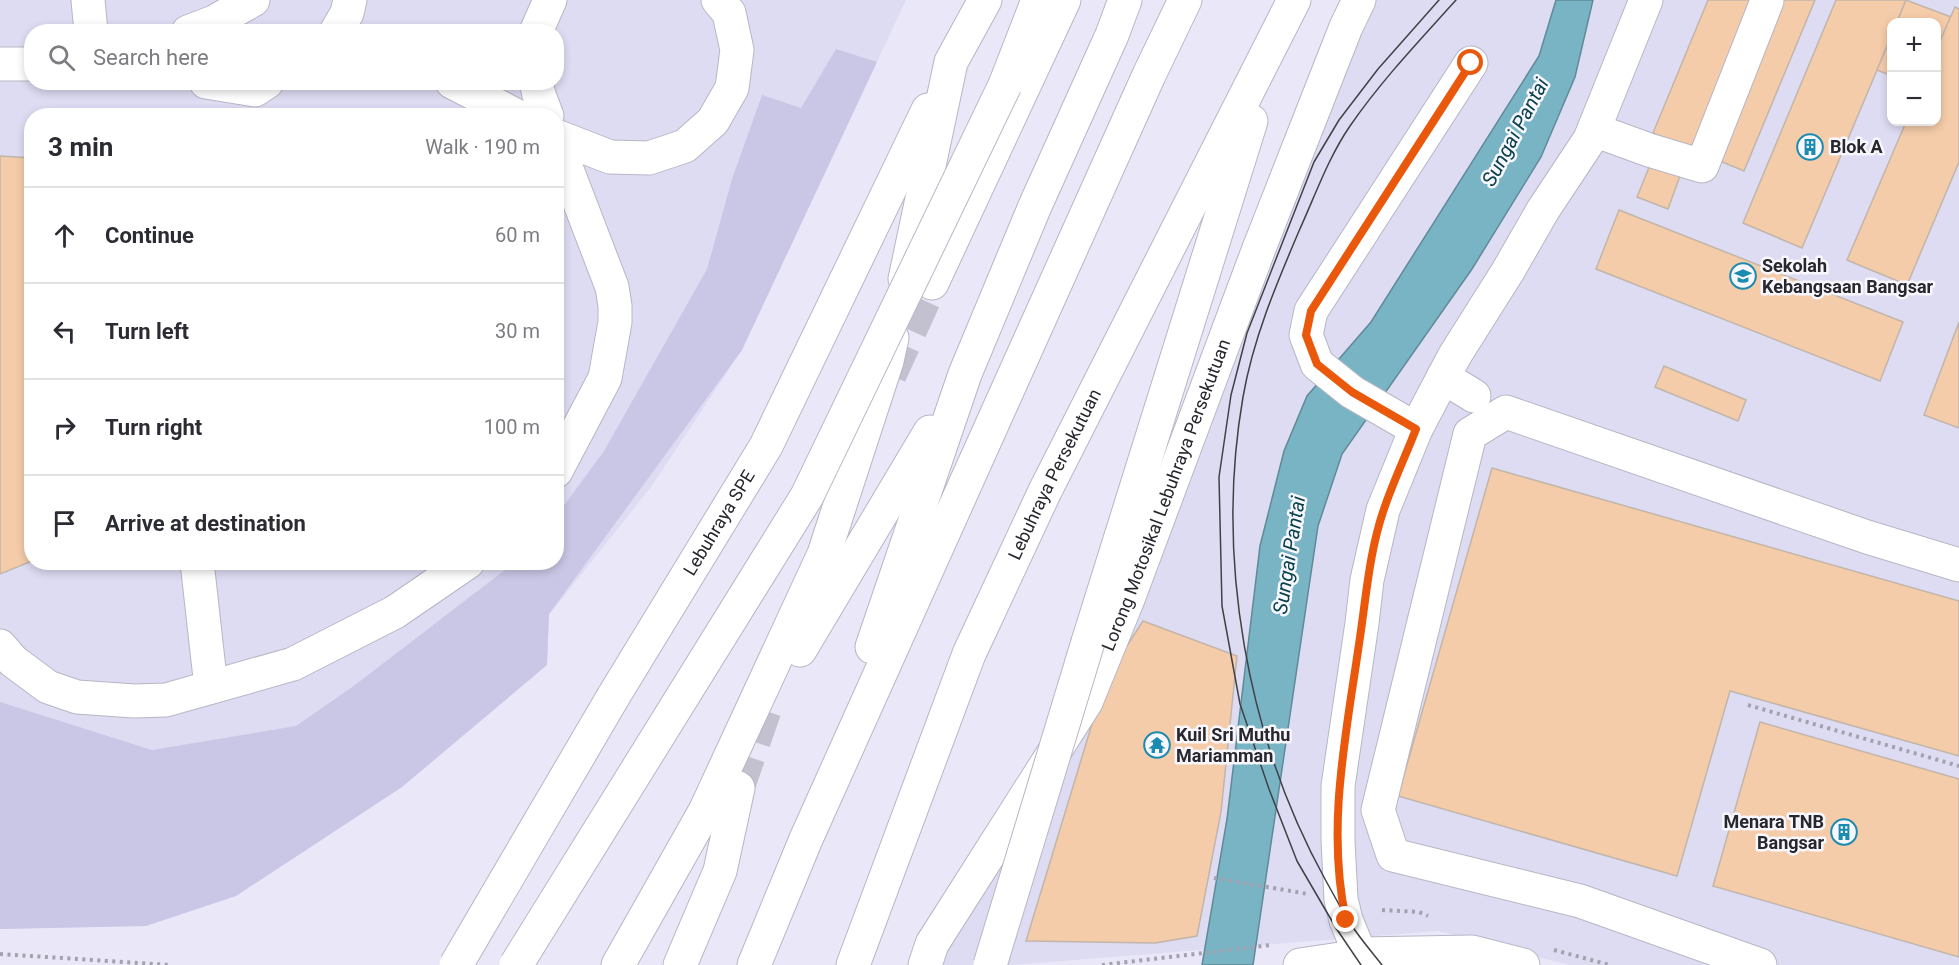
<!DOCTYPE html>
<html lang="en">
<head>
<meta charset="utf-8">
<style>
	body { margin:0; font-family:Roboto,sans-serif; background:#f7f7f7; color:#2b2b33 }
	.controls { position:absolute; right:18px; top:18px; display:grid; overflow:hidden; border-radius:12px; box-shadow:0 3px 9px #0003 }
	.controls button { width:54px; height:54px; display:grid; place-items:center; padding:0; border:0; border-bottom:2px solid #e1e1e2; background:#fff; color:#2b2b33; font:30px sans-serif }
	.stop { position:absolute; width:18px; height:18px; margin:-14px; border:4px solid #ea580c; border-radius:50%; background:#fff }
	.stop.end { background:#ea580c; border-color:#fff; box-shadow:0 2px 6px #0008 }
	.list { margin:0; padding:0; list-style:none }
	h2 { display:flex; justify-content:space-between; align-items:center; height:78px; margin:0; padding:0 24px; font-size:26px }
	h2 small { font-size:20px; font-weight:400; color:#7c7c81 }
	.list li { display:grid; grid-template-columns:39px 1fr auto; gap:18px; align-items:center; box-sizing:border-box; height:96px; padding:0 24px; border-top:2px solid #e1e1e2 }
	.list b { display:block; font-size:22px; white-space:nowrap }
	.list em { font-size:20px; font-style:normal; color:#7c7c81 }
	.icon { flex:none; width:33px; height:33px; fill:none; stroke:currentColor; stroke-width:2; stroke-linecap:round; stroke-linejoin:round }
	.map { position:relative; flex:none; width:1959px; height:965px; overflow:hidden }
	.search { position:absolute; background:#fff; box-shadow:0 3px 9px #0003; left:24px; top:24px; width:540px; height:66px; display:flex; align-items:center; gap:15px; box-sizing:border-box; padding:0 21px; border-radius:24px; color:#7c7c81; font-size:22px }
	.panel { position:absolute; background:#fff; box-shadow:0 3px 9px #0003; left:24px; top:108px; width:540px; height:462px; border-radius:24px }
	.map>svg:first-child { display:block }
	.built { fill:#dedcf3; fill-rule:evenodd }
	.green { fill:#cac7e6 }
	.water { fill:#79b4c5; stroke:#608a97; stroke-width:1.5 }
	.building { fill:#f5cca9; stroke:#c2b5aa; stroke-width:1.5 }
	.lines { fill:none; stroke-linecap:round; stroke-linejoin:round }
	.minor-tunnel { stroke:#c3c1cf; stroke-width:33; stroke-dasharray:33 16; stroke-linecap:butt }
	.minor-casing { stroke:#b7b6c5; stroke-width:35 }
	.highway-casing { stroke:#b7b6c5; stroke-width:35 }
	.path { stroke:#a2a1ad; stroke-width:4; stroke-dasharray:3 4.5; stroke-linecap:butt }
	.minor { stroke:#fff; stroke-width:33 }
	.highway { stroke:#fff; stroke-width:33 }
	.tram { stroke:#404047; stroke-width:1.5 }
	.highway-bridge-casing { stroke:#b7b6c5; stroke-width:35; stroke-linecap:butt }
	.highway-bridge { stroke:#fff; stroke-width:33 }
	.route { stroke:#ea580c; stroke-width:8 }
	.labels { text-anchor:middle; stroke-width:5; stroke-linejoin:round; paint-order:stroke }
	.poi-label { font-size:18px; font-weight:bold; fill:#27272d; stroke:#f7f7fd; text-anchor:start }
	.street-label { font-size:18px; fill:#27272d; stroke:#f7f7fd }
	.water-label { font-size:20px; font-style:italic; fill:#0a414d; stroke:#f7f7fd }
</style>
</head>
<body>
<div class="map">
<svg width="1959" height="965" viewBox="0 0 1959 965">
	<rect width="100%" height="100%" fill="#eae8f8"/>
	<g class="built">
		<path d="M0 0H906L742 350 651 487 549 615 547 665 402 787 236 896 146 926 0 929ZM32 32H556V82H32ZM32 116H556V562H32Z"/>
		<path d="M1374 0H1959V965H1569L1438 931 1013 965H935L1088 642ZM1892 22H1936V122H1892Z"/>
	</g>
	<polygon class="green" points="836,49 877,62 742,350 549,614 547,665 402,787 236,896 146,926 0,929 0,702 152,750 296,726 355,685 514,563 556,562 557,515 604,451 707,269 732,179 762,95 801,108"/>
	<polygon class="water" points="1556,0 1593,0 1575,77 1541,157 1472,269 1342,454 1318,526 1253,965 1202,965 1227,819 1260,546 1284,451 1307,396 1371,322 1539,56"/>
	<g class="building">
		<polygon points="1708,0 1815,0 1744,171 1653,133"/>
		<polygon points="1836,0 1906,0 1897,22 1892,22 1892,36 1888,44 1802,248 1743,223"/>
		<polygon points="1906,0 1951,17 1938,47 1936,46 1936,22 1897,22"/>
		<polygon points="1955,7 1959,9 1959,162 1907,285 1847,260 1906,122 1936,122 1936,50"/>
		<polygon points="1888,44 1892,45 1892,76 1877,70"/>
		<polygon points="0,156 32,158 32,561 0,574"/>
		<polygon points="1650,165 1680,176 1668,209 1637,197"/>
		<polygon points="1619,210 1903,322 1880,381 1596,269"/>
		<polygon points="1959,322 1959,428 1924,415"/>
		<polygon points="1664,366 1746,400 1738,421 1655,387"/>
		<polygon points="1492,468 1959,601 1959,756 1730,691 1677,876 1398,796"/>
		<polygon points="1143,621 1237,656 1221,812 1197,936 1155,943 1026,941 1106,678"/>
		<polygon points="1760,722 1959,779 1959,957 1713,886"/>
	</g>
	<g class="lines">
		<g class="minor-tunnel">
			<polyline points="890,375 932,283"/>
			<polyline points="738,788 765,710"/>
		</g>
		<g class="minor-casing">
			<g id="minor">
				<polyline points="88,0 91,32"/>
				<polyline points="188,32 214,22 253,0"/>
				<polyline points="336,32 347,13 350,0"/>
				<polyline points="536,32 550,0"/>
				<polyline points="0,64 32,64"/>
				<polyline points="206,82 255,90 267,82"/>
				<polyline points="452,82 517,116"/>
				<polyline points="536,82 539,95 547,116"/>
				<polyline points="1594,130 1649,150 1702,166 1767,1"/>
				<polyline points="556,136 610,157 649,158 685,146 713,121 732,88 737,50 729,13 718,0"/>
				<polyline points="556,141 612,287 615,306 615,322 605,378 556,471"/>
				<polyline points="932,283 1064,0"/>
				<polyline points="1443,377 1474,396"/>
				<polyline points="1416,429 1352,392 1317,364 1306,335 1311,311 1471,63"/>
				<polyline points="197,562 211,687"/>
				<polyline points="0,646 13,661 48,687 77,697 134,701 166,700 293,664 395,612 468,562"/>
				<polyline points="1360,954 1346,920 1341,899 1338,841 1338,786 1362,623 1367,580 1383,510 1416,429 1455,355 1508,271 1543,210 1590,139 1646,0"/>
				<polyline points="680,965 720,871 738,788"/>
				<path id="s1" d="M925 965 932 944 1086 702 1128 599 1258 251 1346 27 1359 0"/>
				<polyline points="1760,965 1580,901 1393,855 1378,810 1470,434 1506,412 1867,537 1959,565"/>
			</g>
		</g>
		<g class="highway-casing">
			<g id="highway">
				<polyline points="1005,85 1038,0"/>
				<polyline points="905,279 951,62 985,0"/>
				<polyline points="1088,642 1251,121"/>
				<polyline points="872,647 965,374 1035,206 1112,35 1125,0"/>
				<polyline points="800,650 930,432"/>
				<path id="s2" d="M613 697 766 446 928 110"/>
				<polyline points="707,807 824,554 887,361 892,338"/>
				<polyline points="618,965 718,788"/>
				<polyline points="754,965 806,839 1149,75 1185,0"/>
				<path id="s3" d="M853 965 969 654 1045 491 1294 0"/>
				<polyline points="1300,965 1340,959 1360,954 1472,952 1523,965"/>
			</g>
		</g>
		<g class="path">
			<polyline points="1748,705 1959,766"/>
			<polyline points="1214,878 1308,894"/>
			<polyline points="1382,910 1419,912 1428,916"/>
			<polyline points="1554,950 1610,965"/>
			<polyline points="0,954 170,965"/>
			<polyline points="1102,965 1271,945"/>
		</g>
		<use href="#minor" class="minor"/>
		<use href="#highway" class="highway"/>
		<g class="tram">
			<polyline points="1361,965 1336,928 1297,861 1269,789 1240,704 1222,606 1219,477 1231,395 1247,333 1314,162 1339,120 1378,69 1439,0"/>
			<path d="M1382 965C1371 951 1359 937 1350 923 1341 909 1334 895 1326 881 1247 738 1215 559 1243 397 1253 339 1276 285 1299 231 1315 196 1328 158 1350 126 1381 81 1419 41 1456 0"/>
		</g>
		<g class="highway-bridge-casing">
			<g id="highway-bridge">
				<polyline points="456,965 613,697"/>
				<polyline points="516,965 807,496 1005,85"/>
				<polyline points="990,965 1088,642"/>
			</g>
		</g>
		<use href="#highway-bridge" class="highway-bridge"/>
	</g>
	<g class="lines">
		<path class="route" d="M1346 920C1326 828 1346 735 1359 644 1366 599 1369 552 1384 509 1393 482 1406 455 1416 429L1352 392 1317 364 1306 335 1311 311 1471 63"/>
	</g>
	<defs>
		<g id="building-ring" transform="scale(1.35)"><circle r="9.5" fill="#f7f7fd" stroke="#1c8bb0" stroke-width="1.5"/><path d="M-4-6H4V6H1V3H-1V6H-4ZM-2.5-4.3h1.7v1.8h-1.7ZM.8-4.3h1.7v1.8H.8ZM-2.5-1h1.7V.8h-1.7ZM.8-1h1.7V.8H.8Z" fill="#1c8bb0"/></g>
		<g id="school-ring" transform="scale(1.35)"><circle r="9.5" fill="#f7f7fd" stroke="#1c8bb0" stroke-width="1.5"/><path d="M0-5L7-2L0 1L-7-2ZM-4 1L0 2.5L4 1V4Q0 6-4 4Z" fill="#1c8bb0"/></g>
		<g id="temple-ring" transform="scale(1.35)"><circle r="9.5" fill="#f7f7fd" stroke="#1c8bb0" stroke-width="1.5"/><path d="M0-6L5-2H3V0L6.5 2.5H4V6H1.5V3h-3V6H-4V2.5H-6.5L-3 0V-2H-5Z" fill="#1c8bb0"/></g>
	</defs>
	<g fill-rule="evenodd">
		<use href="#building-ring" x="1810" y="147"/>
		<use href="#school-ring" x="1743" y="276"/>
		<use href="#temple-ring" x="1157" y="745"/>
		<use href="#building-ring" x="1844" y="832"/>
	</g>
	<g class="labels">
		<g class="poi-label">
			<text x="1830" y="153">Blok A</text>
			<text x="1762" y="272">Sekolah<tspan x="1762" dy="21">Kebangsaan Bangsar</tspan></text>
			<text x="1176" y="741">Kuil Sri Muthu<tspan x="1176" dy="21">Mariamman</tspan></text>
			<text x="1824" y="828" text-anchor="end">Menara TNB<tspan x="1824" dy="21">Bangsar</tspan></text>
		</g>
		<g class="street-label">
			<text dy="6" stroke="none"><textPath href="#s3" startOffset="531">Lebuhraya Persekutuan</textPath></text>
			<text dy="6" stroke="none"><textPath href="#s1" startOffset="531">Lorong Motosikal Lebuhraya Persekutuan</textPath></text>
			<text dy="6" stroke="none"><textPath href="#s2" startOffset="204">Lebuhraya SPE</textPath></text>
		</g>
		<g class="water-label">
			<text transform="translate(1515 132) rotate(-62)" y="7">Sungai Pantai</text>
			<text transform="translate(1289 555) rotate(-81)" y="7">Sungai Pantai</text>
		</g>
	</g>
</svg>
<div class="controls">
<button>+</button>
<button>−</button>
</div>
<div class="stop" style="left:1471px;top:63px"></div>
<div class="stop end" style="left:1346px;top:920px"></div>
<div class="search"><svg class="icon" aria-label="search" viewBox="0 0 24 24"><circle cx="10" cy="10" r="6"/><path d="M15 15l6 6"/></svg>Search here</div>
<section class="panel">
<h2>3 min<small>Walk · 190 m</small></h2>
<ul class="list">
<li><svg class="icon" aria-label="ahead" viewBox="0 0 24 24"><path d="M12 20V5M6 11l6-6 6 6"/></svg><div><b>Continue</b></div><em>60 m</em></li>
<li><svg class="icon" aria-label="left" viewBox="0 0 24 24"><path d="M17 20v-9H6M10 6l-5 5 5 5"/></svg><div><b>Turn left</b></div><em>30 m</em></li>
<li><svg class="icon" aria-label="right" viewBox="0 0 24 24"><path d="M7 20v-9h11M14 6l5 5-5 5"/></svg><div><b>Turn right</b></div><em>100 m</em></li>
<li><svg class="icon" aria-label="arrive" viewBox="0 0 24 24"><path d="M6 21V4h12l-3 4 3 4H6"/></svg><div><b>Arrive at destination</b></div></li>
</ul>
</section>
</div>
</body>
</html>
